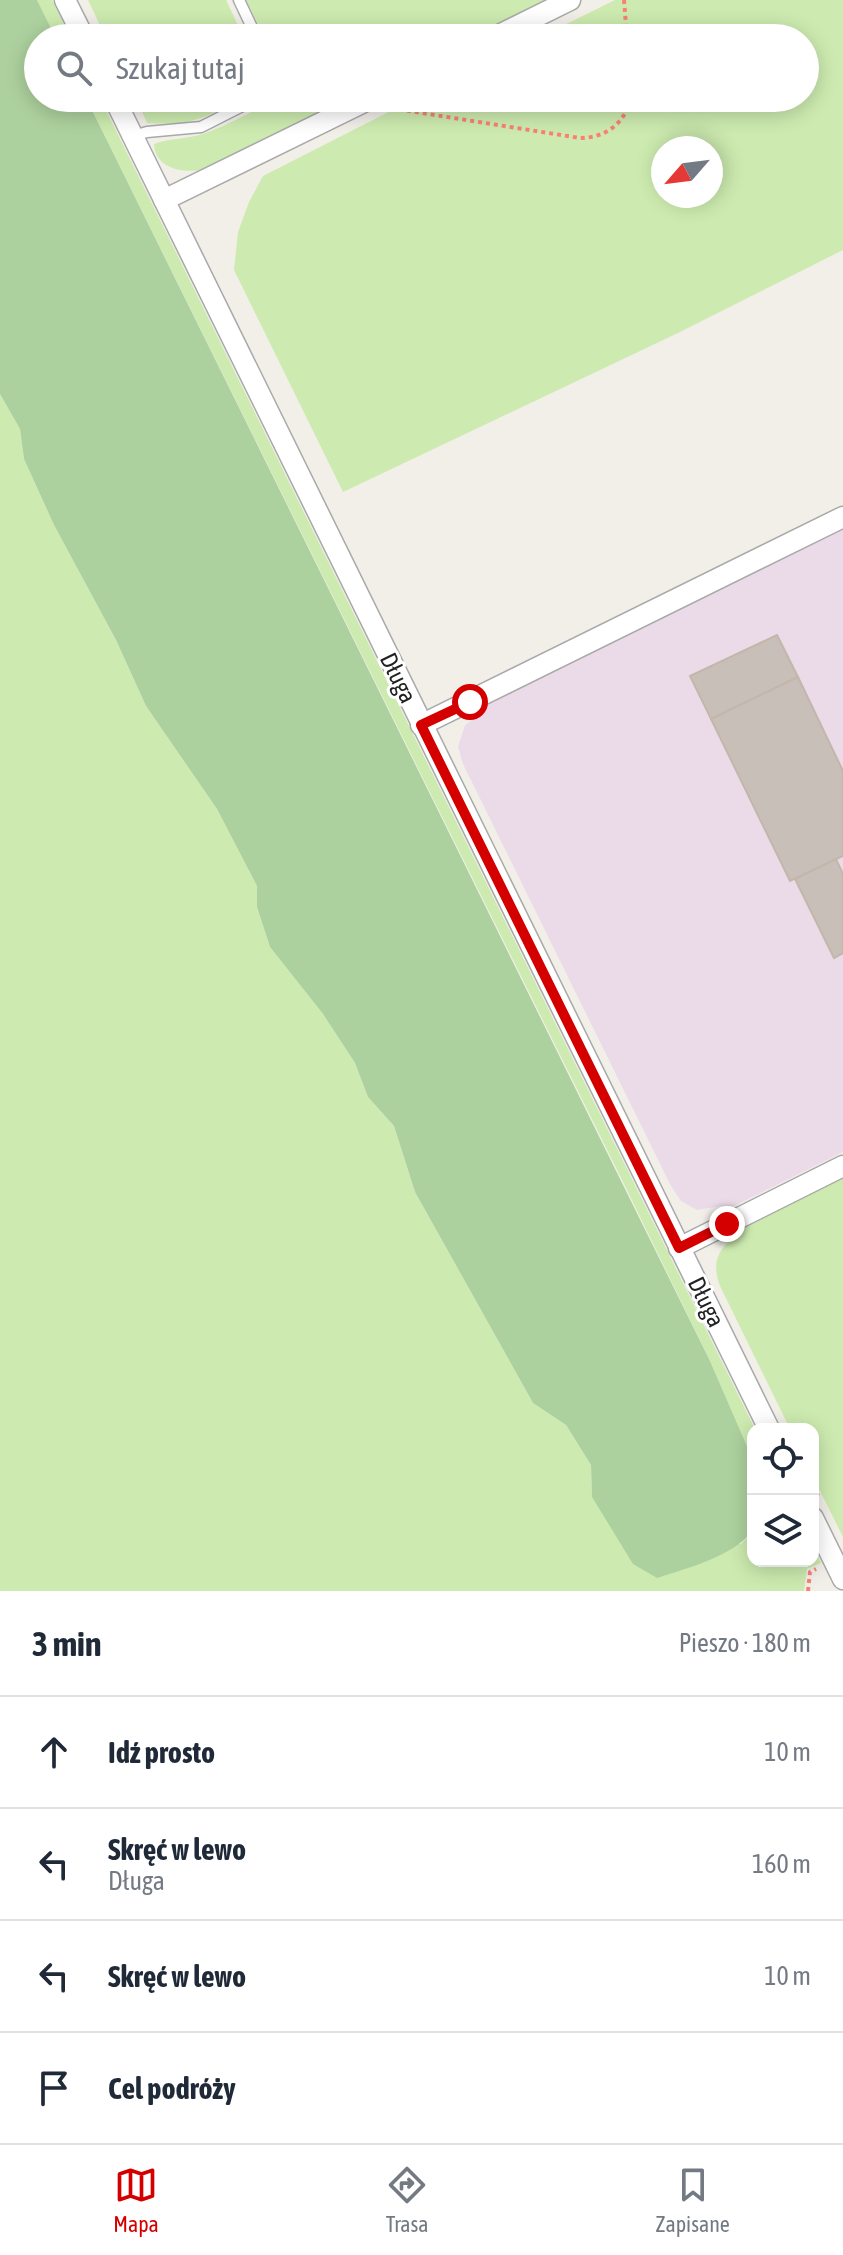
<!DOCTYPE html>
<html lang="pl">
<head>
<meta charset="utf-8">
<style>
	body { margin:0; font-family:"Asap Condensed",sans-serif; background:#f2f2f3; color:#1f2937 }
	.controls { position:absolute; right:24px; bottom:24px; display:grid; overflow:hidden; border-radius:16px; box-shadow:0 4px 20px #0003 }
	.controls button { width:72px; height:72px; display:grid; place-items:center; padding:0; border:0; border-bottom:2px solid #e0e1e3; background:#fff; color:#1f2937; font:40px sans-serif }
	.compass { position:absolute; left:651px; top:136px; width:72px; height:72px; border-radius:50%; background:#fff; box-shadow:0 4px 20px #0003; rotate:242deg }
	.stop { position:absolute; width:24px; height:24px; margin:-18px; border:6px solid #d40000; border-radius:50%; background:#fff }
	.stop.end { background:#d40000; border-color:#fff; box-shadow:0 2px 8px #0008 }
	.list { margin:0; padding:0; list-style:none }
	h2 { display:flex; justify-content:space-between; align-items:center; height:104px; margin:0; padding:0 32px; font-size:34px }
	h2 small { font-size:26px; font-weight:400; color:#747a83 }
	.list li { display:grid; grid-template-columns:52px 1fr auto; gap:24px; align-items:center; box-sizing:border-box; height:112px; padding:0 32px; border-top:2px solid #e0e1e3 }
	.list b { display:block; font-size:30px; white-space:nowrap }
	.list p { margin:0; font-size:26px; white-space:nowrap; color:#747a83 }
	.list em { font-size:26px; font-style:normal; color:#747a83 }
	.icon { flex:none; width:44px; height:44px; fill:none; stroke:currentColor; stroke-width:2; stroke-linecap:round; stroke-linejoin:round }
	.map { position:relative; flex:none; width:843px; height:1591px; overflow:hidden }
	.search { position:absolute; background:#fff; box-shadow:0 4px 20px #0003; left:24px; right:24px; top:24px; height:88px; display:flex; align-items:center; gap:20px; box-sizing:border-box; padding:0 28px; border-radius:44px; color:#747a83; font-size:30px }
	.sheet { height:552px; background:#fff }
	nav { display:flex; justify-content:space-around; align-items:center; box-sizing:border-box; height:112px; border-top:2px solid #e0e1e3; background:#fff; font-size:22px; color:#747a83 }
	nav a { display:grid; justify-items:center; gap:4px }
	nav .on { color:#d40000 }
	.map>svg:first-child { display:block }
	.industrial { fill:#ebdbe8 }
	.grass { fill:#cdebb0; fill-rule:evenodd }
	.forest { fill:#add19e }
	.building { fill:#c7bfb8; stroke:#c4b6ab; stroke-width:2 }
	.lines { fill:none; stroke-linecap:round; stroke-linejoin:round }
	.lane-casing { stroke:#a9a9a9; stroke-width:13 }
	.street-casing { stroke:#a9a9a9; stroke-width:23 }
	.path { stroke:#fa8072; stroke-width:4; stroke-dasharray:4 4; stroke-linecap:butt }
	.lane { stroke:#fff; stroke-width:10 }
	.street { stroke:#fff; stroke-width:20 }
	.route { stroke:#d40000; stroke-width:10 }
	.labels { text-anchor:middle; stroke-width:6; stroke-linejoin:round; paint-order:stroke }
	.street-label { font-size:24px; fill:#222; stroke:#fff }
</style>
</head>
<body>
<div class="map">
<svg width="843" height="1591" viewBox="0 0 843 1591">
	<rect width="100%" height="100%" fill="#f2efe9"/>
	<polygon class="industrial" points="843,518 843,1152 724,1211 722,1206 697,1210 681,1201 671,1186 463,764 458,747 465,725 479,715 476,709"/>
	<g class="grass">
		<polygon points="37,0 52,0 71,38 56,38"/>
		<polygon points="88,0 226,0 244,38 106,38"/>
		<polygon points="246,0 546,0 469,38 265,38"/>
		<path d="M615 0H843V250L678 333 343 492 234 270 238 232 249 202 263 176 416 98H805V38H538ZM663 148H711V196H663Z"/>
		<polygon points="86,98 100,98 755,1429 753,1460 710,1361 626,1188"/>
		<path d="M136 98H243C203 118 194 126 147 123Z"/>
		<path d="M278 98H348L206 169C186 174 155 170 154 144 170 138 187 139 203 134 229 125 254 110 278 98Z"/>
		<polygon points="0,394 20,429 24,459 54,525 116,640 146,706 217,809 257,886 257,907 270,947 323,1014 355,1063 368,1097 394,1126 415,1192 533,1403 566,1425 591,1465 592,1497 741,1544 753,1531 753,1561 813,1561 813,1547 821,1563 807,1569 804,1591 0,1591"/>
		<path d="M843 1174V1537L813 1477V1429H790L720 1286C711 1261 718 1249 739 1233L736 1227Z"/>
	</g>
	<path class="forest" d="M0 0H37L56 38H38V98H86L710 1361 753 1460V1531C729 1558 690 1567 657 1578L633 1564 592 1497 591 1465 566 1425 533 1403 415 1192 394 1126 368 1097 355 1063 323 1014 270 947 257 907V886L217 809 146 706 116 640 54 525 24 459 20 429 0 394Z"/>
	<g class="building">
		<polygon points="777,635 798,677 711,719 690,676"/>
		<polygon points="798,677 843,771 843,856 790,881 711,719"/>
		<polygon points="836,859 843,874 843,953 834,958 795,879"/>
	</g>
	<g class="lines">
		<g class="lane-casing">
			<g id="lane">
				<polyline points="239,0 257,38"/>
				<polyline points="133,136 147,132 201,127 258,98"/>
			</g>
		</g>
		<g class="street-casing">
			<g id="street">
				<polyline points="65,0 84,38"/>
				<polyline points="493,38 570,0"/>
				<polyline points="114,98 769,1429"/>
				<polyline points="164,200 372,98"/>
				<polyline points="421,725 843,517"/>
				<polyline points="679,1248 843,1166"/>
				<polyline points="813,1518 843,1579"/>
			</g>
		</g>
		<g class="path">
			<polyline points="624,0 627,38"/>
			<path d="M394 102 403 110 580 138C604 138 626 124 630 98"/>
			<polyline points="813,1485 819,1498"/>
			<polyline points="808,1591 810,1572 816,1569"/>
		</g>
		<use href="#lane" class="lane"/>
		<use href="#street" class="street"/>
	</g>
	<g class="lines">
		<polyline class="route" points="470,702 421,725 679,1248 727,1224"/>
	</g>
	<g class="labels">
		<g class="street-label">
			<text transform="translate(398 678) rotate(64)" y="8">Długa</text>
			<text transform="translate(706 1302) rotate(64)" y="8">Długa</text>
		</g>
	</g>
</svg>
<div class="controls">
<button><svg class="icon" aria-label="locate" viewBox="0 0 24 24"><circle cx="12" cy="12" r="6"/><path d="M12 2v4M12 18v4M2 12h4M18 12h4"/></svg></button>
<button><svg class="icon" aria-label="layers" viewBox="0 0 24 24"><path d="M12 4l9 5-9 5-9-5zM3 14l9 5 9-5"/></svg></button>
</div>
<svg class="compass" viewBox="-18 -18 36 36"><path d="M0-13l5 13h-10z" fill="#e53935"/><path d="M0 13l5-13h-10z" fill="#747a83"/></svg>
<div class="stop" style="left:470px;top:702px"></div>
<div class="stop end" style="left:727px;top:1224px"></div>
<div class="search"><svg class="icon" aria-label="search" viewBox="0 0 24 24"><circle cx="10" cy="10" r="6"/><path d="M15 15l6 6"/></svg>Szukaj tutaj</div>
</div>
<section class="sheet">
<h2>3 min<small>Pieszo · 180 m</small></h2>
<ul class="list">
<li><svg class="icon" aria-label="ahead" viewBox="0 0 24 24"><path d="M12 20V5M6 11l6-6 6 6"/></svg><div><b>Idź prosto</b></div><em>10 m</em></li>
<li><svg class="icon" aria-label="left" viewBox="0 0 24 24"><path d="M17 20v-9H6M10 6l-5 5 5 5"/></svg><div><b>Skręć w lewo</b><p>Długa</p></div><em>160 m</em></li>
<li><svg class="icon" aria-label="left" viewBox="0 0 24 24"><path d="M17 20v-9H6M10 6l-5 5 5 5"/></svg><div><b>Skręć w lewo</b></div><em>10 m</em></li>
<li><svg class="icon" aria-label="arrive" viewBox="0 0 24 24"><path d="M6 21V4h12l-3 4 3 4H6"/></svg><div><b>Cel podróży</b></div></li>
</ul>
</section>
<nav>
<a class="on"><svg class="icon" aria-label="map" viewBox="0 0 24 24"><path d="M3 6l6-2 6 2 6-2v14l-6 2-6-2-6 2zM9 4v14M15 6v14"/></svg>Mapa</a>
<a><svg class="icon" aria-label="directions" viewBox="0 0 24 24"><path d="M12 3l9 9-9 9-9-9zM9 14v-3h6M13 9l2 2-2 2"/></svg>Trasa</a>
<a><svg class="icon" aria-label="saved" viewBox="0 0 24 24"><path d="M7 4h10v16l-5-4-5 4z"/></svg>Zapisane</a>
</nav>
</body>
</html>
